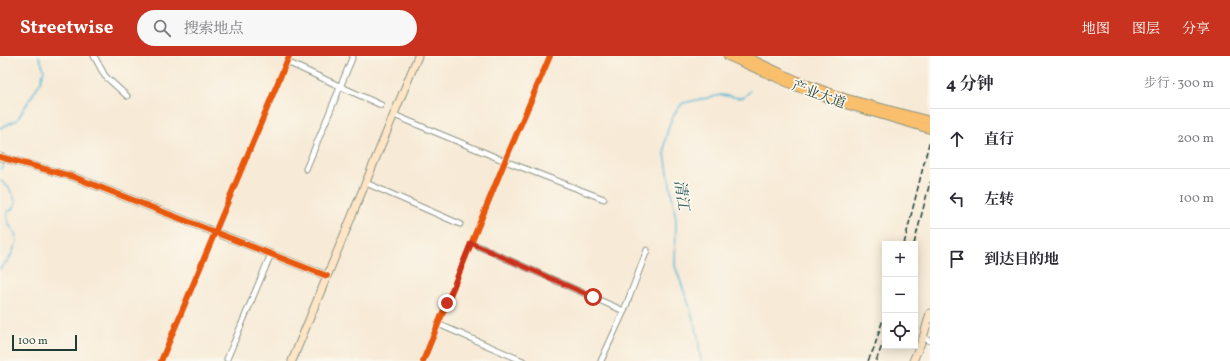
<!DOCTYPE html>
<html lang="zh">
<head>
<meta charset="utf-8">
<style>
	body { margin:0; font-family:Vollkorn,"Noto Serif SC",serif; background:#f7f7f7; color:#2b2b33 }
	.controls { position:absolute; right:12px; bottom:12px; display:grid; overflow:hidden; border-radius:0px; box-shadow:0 2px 10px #0003 }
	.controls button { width:36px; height:36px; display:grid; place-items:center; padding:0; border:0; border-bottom:1px solid #e1e1e2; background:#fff; color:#2b2b33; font:20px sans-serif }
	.scale { position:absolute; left:12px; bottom:10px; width:65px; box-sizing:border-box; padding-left:4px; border:2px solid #1f3d34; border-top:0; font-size:11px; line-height:14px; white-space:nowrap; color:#1f3d34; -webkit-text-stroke:3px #fbf7ec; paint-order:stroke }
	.stop { position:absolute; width:12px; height:12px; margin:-9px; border:3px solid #c8321e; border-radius:50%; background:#fff }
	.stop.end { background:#c8321e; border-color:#fff; box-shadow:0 1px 4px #0008 }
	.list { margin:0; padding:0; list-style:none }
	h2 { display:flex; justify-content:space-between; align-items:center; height:52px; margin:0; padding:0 16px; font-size:17px }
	h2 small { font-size:13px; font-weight:400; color:#7c7c81 }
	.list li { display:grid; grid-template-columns:26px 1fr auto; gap:12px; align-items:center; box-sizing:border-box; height:60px; padding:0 16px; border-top:1px solid #e1e1e2 }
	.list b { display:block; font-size:15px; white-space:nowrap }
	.list em { font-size:13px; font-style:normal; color:#7c7c81 }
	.icon { flex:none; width:22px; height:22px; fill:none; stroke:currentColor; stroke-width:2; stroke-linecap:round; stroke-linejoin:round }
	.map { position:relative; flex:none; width:930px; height:305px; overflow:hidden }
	header { display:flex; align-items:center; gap:24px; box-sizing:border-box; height:56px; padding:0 20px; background:#c8321e; color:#fff }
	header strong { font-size:19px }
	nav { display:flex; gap:22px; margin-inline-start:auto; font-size:14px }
	.search { width:280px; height:36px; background:#f7f7f7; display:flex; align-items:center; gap:10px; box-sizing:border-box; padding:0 14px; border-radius:22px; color:#7c7c81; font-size:15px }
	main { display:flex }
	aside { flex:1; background:#fff }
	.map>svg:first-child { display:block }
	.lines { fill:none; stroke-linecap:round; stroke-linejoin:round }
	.stream { stroke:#59b7d7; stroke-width:1.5 }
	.street-casing { stroke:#8b9485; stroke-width:7 }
	.secondary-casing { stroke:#8b9485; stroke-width:9 }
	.primary-casing { stroke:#8b9485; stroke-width:10 }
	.street { stroke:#fff; stroke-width:5 }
	.secondary { stroke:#fde5c5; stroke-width:7 }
	.primary { stroke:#f9bf6d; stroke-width:8 }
	.rail { stroke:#1f3d34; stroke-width:1.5; stroke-dasharray:6 3; stroke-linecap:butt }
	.cycleway-casing { stroke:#fbf7ec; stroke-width:8 }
	.cycleway { stroke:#e8590c; stroke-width:6 }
	.route { stroke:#c8321e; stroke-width:5 }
	.labels { text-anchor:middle; stroke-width:3.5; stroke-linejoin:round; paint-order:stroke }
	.street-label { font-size:14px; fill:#1f3d34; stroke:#fbf7ec }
	.water-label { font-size:15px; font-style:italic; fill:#2e5c5d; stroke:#fbf7ec }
</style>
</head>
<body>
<header>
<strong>Streetwise</strong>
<div class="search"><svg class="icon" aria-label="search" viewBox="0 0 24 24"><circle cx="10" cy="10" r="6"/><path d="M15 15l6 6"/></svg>搜索地点</div>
<nav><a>地图</a><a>图层</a><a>分享</a></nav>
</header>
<main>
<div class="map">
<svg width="930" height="305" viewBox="0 0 930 305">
	<rect width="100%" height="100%" fill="#fbf7ec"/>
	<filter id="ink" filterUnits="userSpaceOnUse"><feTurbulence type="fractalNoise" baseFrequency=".025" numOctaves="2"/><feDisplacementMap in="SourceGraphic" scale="8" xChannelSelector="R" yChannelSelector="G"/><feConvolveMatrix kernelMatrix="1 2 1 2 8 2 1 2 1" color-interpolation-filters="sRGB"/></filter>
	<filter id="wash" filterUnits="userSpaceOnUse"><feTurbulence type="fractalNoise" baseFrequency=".012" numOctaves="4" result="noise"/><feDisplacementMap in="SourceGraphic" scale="16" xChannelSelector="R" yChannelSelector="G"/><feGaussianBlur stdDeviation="0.9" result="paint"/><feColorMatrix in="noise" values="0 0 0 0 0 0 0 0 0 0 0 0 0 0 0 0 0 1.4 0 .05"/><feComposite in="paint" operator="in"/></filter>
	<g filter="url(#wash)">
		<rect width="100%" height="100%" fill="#f7ead6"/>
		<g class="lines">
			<g class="stream">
				<polyline points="0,72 17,64 41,25 44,14 39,0"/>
				<polyline points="0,113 3,111 4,104"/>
				<polyline points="0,124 9,132 16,146 13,152 7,157 8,167 15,177 17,185 10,202 0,213"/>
				<polyline points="701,305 698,280 689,249 675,210 676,164 665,98 665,85 669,69 676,55 683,47 721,39 740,42 744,41 750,35"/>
			</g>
		</g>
	</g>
	<g filter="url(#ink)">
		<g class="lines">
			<g class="street-casing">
				<g id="street">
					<polyline points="94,0 105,20 127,40"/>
					<polyline points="287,6 381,49"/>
					<polyline points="394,59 505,105 604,143"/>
					<polyline points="306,113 353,0"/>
					<polyline points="366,127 460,168"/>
					<polyline points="471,187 624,255"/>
					<polyline points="438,268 523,305"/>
					<polyline points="923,282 930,285"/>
					<polyline points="227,303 271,198"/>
					<polyline points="161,305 289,0"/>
					<polyline points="423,305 505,105 550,0"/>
					<polyline points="601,305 624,255 647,194"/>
				</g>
			</g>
			<g class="secondary-casing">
				<g id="secondary">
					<polyline points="0,101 74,121 327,220"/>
					<polyline points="292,305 418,0"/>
					<polyline points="913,305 923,282 930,257"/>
				</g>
			</g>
			<g class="primary-casing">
				<g id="primary">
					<polyline points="728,0 798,31 842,47 930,73"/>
					<polyline points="744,0 800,26 844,42 930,65"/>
				</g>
			</g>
			<use href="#street" class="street"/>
			<use href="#secondary" class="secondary"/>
			<use href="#primary" class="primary"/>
			<g class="rail">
				<polyline points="904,188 930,83"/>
				<polyline points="914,188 930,126"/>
				<polyline points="868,305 874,292 885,257"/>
				<polyline points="876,305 885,282"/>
			</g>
			<g class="cycleway-casing">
				<g id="cycleway">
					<polyline points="0,101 74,121 327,220"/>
					<polyline points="161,305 289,0"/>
					<polyline points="423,305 505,105 550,0"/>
				</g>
			</g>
			<use href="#cycleway" class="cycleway"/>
		</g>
	</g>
	<g class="lines" filter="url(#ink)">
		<polyline class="route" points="447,247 471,187 593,241"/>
	</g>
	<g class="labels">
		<g class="street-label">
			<text transform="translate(819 38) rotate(20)" y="5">产业大道</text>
		</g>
		<g class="water-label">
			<text transform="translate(682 139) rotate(82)" y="5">清江</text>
		</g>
	</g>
</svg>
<div class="controls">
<button>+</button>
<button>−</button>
<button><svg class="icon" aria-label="locate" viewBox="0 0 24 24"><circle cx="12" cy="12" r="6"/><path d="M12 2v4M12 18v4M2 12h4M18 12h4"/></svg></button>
</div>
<div class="scale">100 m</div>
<div class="stop" style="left:593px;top:241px"></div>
<div class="stop end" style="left:447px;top:247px"></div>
</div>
<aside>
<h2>4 分钟<small>步行 · 300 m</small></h2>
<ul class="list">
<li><svg class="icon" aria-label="ahead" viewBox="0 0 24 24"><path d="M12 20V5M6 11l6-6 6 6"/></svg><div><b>直行</b></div><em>200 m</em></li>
<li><svg class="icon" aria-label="left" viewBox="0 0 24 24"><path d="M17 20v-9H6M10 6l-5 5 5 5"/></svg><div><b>左转</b></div><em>100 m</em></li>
<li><svg class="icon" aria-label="arrive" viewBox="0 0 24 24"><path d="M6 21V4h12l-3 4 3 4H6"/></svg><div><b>到达目的地</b></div></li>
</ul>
</aside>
</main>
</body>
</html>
